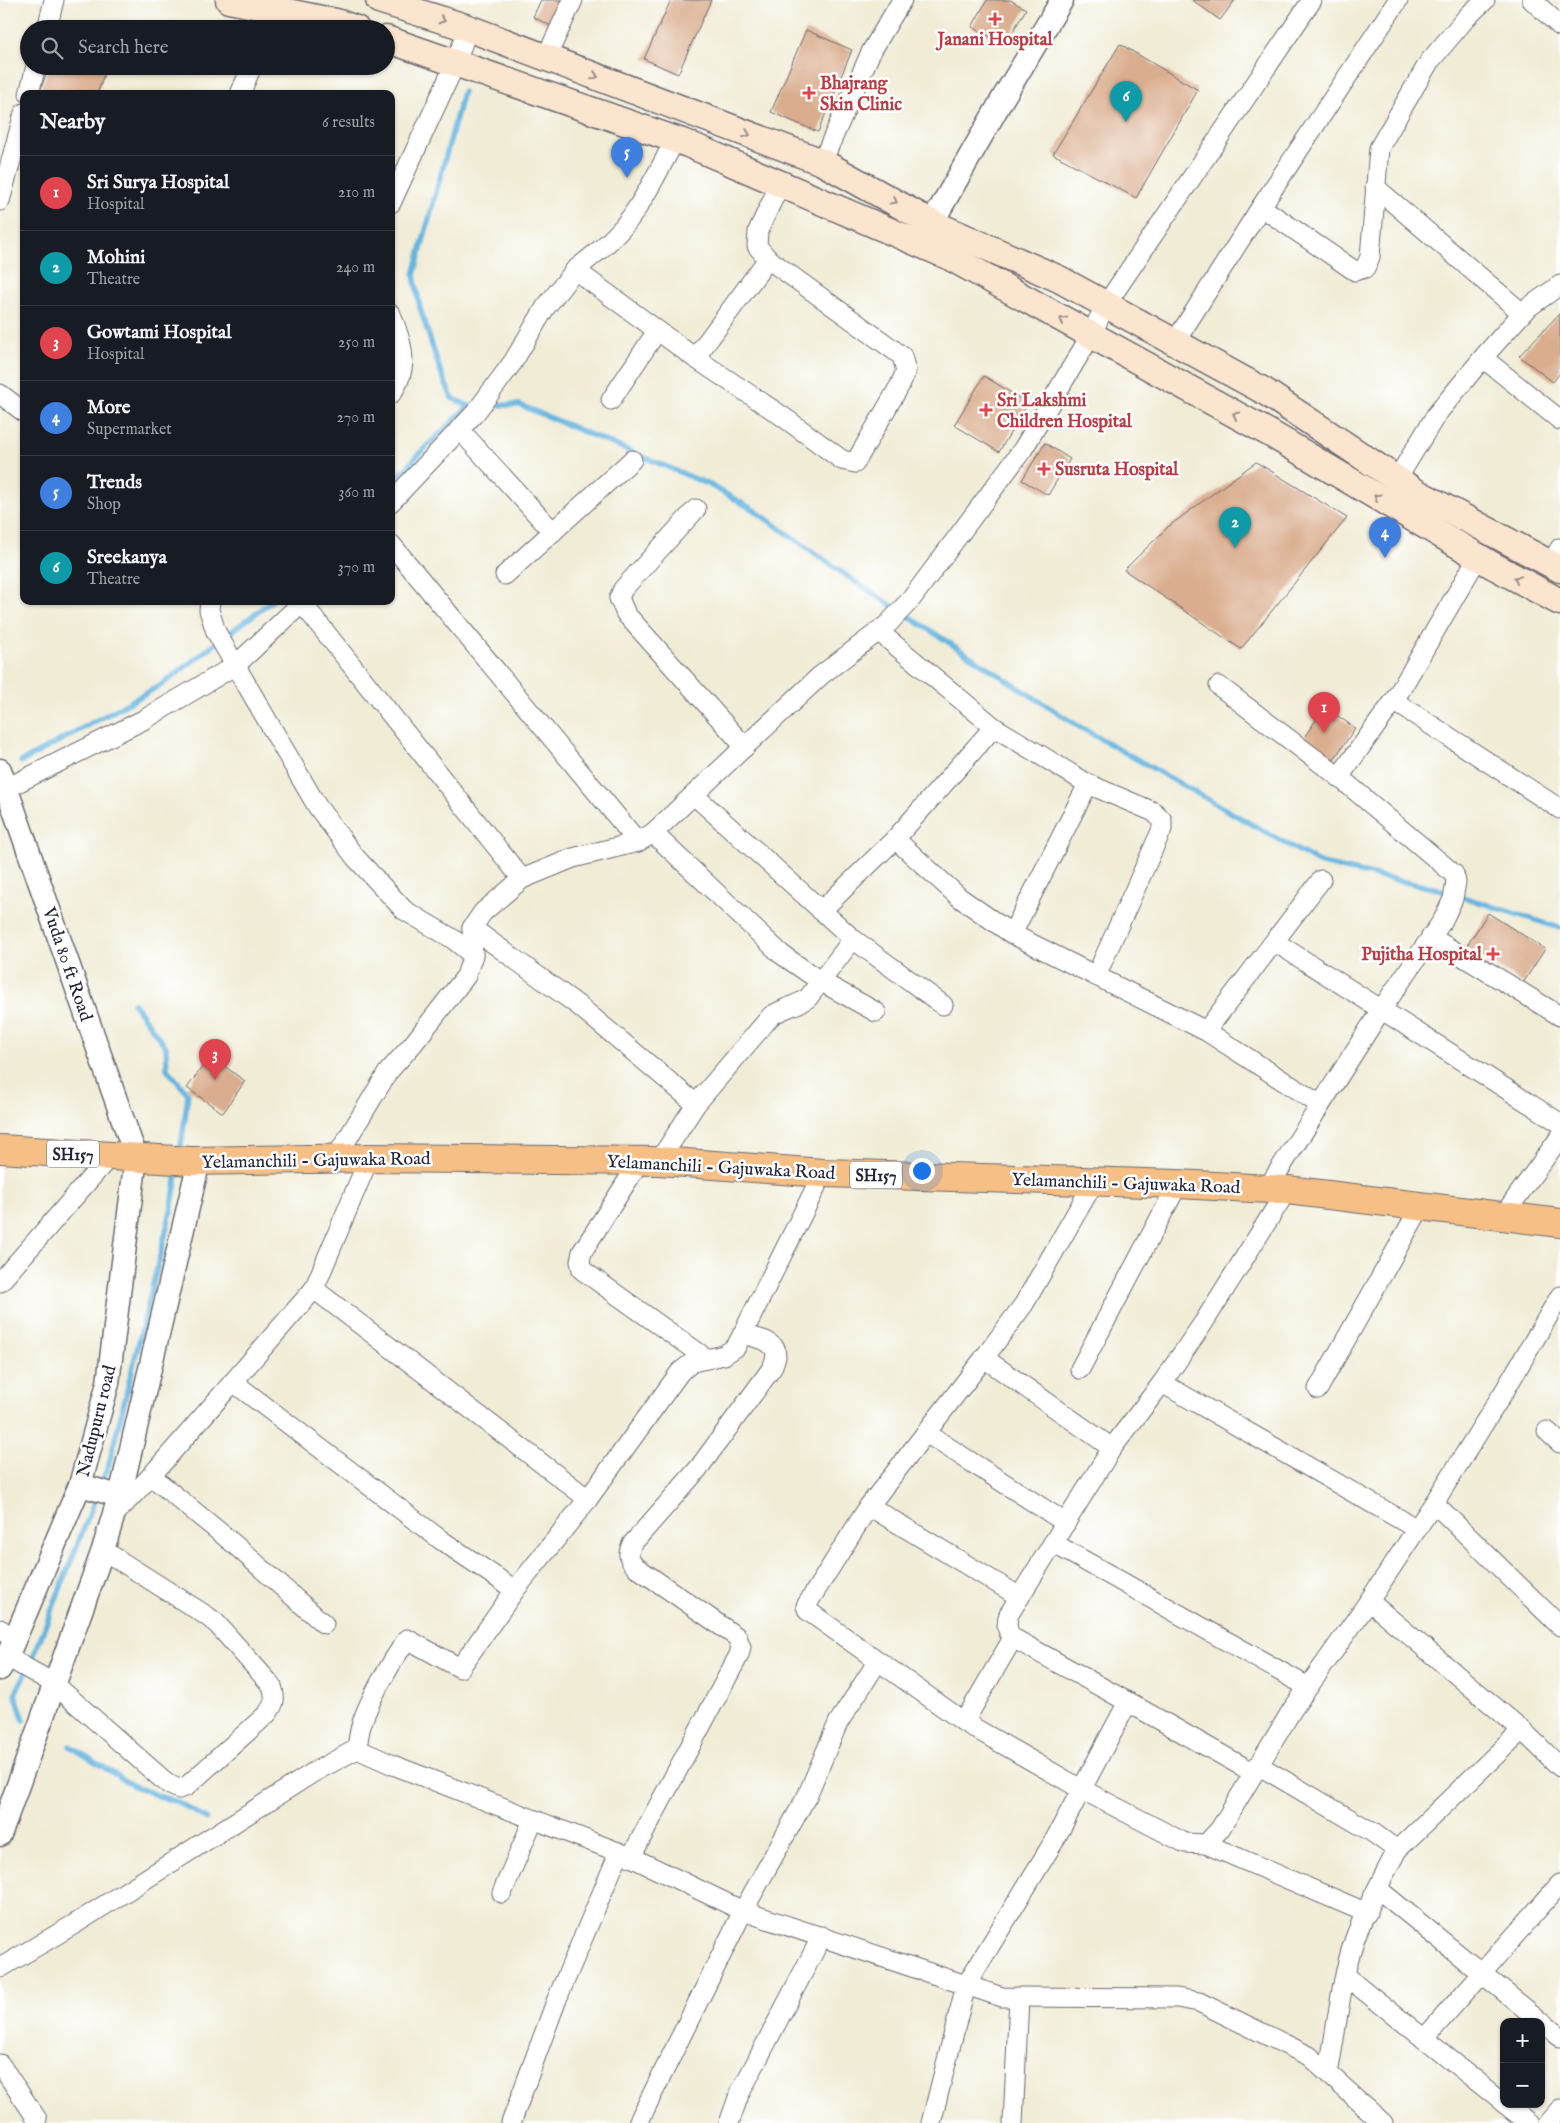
<!DOCTYPE html>
<html lang="en">
<head>
<meta charset="utf-8">
<style>
	body { margin:0; font-family:"IM FELL English",serif; background:#20242c; color:#f1f3f6 }
	.controls { position:absolute; right:15px; bottom:15px; display:grid; overflow:hidden; border-radius:10px; box-shadow:0 1px 4px #0004 }
	.controls button { width:45px; height:45px; display:grid; place-items:center; padding:0; border:0; border-bottom:1px solid #363941; background:#171b24; color:#f1f3f6; font:25px sans-serif }
	.you { position:absolute; left:921px; top:1170px; width:18px; height:18px; margin:-12px; border:4px solid #fff; border-radius:50%; background:#1a73e8; box-shadow:0 0 0 8px #1a73e833 }
	.badge { display:grid; place-items:center; width:32px; height:32px; border-radius:50%; background:#d690ce; color:#fff; font-size:16px; font-weight:700 }
	.pin { position:absolute; translate:-50% -41px; filter:drop-shadow(0 1px 2px #0008) }
	.pin::after { content:''; position:absolute; top:26px; width:18px; height:15px; background:inherit; clip-path:polygon(0 0,100% 0,50% 100%) }
	.list { margin:0; padding:0; list-style:none }
	h2 { display:flex; justify-content:space-between; align-items:center; height:65px; margin:0; padding:0 20px; font-size:21px }
	h2 small { font-size:16px; font-weight:400; color:#9ea1a6 }
	.list li { display:grid; grid-template-columns:32px 1fr auto; gap:15px; align-items:center; box-sizing:border-box; height:75px; padding:0 20px; border-top:1px solid #363941 }
	.list b { display:block; font-size:19px; white-space:nowrap }
	.list p { margin:0; font-size:16px; white-space:nowrap; color:#9ea1a6 }
	.list em { font-size:16px; font-style:normal; color:#9ea1a6 }
	.icon { flex:none; width:28px; height:28px; fill:none; stroke:currentColor; stroke-width:2; stroke-linecap:round; stroke-linejoin:round }
	.map { position:relative; flex:none; width:1560px; height:2123px; overflow:hidden }
	.search { position:absolute; background:#171b24; box-shadow:0 1px 4px #0004; left:20px; top:20px; width:375px; height:55px; display:flex; align-items:center; gap:12px; box-sizing:border-box; padding:0 18px; border-radius:28px; color:#9ea1a6; font-size:19px }
	.panel { position:absolute; background:#171b24; box-shadow:0 1px 4px #0004; left:20px; top:90px; width:375px; height:515px; border-radius:10px }
	.map>svg:first-child { display:block }
	.lines { fill:none; stroke-linecap:round; stroke-linejoin:round }
	.stream { stroke:#66b5e0; stroke-width:5.5 }
	.building { fill:#daad8e }
	.minor-casing { stroke:#6a6971; stroke-width:21 }
	.tertiary-casing { stroke:#6a6971; stroke-width:25 }
	.secondary-casing { stroke:#6a6971; stroke-width:29 }
	.primary-casing { stroke:#6a6971; stroke-width:30 }
	.minor { stroke:#fff; stroke-width:19 }
	.tertiary { stroke:#fff; stroke-width:22 }
	.secondary { stroke:#fbe5cf; stroke-width:26 }
	.primary { stroke:#f5bf86; stroke-width:28 }
	.oneway { stroke:#998d8c }
	.health-dot { fill:#e0444e; stroke:#fff; stroke-width:2 }
	.labels { text-anchor:middle; stroke-width:5; stroke-linejoin:round; paint-order:stroke }
	.shield { fill:#fff; stroke:#646476; stroke-width:1 }
	.shield-label { font-size:16px; font-weight:bold; fill:#22223b }
	.health-label { font-size:18px; font-weight:bold; fill:#be3a42; stroke:#fff; text-anchor:start }
	.street-label { font-size:18px; fill:#22223b; stroke:#fff }
</style>
</head>
<body>
<div class="map">
<svg width="1560" height="2123" viewBox="0 0 1560 2123">
	<rect width="100%" height="100%" fill="#fff"/>
	<filter id="ink" filterUnits="userSpaceOnUse"><feTurbulence type="fractalNoise" baseFrequency=".02" numOctaves="2"/><feDisplacementMap in="SourceGraphic" scale="10" xChannelSelector="R" yChannelSelector="G"/><feConvolveMatrix kernelMatrix="1 2 1 2 8 2 1 2 1" color-interpolation-filters="sRGB"/></filter>
	<filter id="wash" filterUnits="userSpaceOnUse"><feTurbulence type="fractalNoise" baseFrequency=".0096" numOctaves="4" result="noise"/><feDisplacementMap in="SourceGraphic" scale="20" xChannelSelector="R" yChannelSelector="G"/><feGaussianBlur stdDeviation="1.12" result="paint"/><feColorMatrix in="noise" values="0 0 0 0 0 0 0 0 0 0 0 0 0 0 0 0 0 1.4 0 .05"/><feComposite in="paint" operator="in"/></filter>
	<g filter="url(#wash)">
		<rect width="100%" height="100%" fill="#f1ecd6"/>
		<g class="lines">
			<g class="stream">
				<polyline points="463,92 414,275 420,308 440,370 452,398 469,406 476,405"/>
				<polyline points="485,405 520,405 710,485 754,510 854,581 1078,726 1322,864 1438,889 1560,928"/>
				<polyline points="391,485 418,455 469,406"/>
				<polyline points="21,762 161,685 272,601"/>
				<polyline points="133,1003 166,1047 167,1069 188,1094 180,1154"/>
				<polyline points="100,1487 109,1464 171,1211 178,1168"/>
				<polyline points="24,1720 15,1694 30,1665 97,1495"/>
				<polyline points="70,1746 132,1785 161,1797 178,1802 206,1819"/>
			</g>
		</g>
		<g id="blocks">
			<g class="building">
				<polygon points="541,0 566,0 553,27 533,17"/>
				<polygon points="671,0 711,0 678,74 644,59"/>
				<polygon points="987,0 1010,0 1026,9 1005,45 972,27"/>
				<polygon points="1192,0 1235,0 1220,20"/>
				<polygon points="806,30 852,50 818,132 771,112"/>
				<polygon points="1120,44 1198,90 1136,198 1053,154"/>
				<polygon points="49,66 107,66 97,94 39,94"/>
				<polygon points="1560,313 1560,373 1553,382 1519,356"/>
				<polygon points="984,376 1028,403 999,452 954,425"/>
				<polygon points="1045,443 1070,459 1048,495 1022,480"/>
				<polygon points="1256,462 1347,518 1241,649 1124,570 1169,526"/>
				<polygon points="1325,707 1355,728 1331,764 1300,743"/>
				<polygon points="1488,913 1545,949 1523,983 1466,947"/>
				<polygon points="210,1056 245,1081 223,1113 187,1088"/>
			</g>
		</g>
	</g>
	<g filter="url(#ink)">
		<use href="#blocks" fill-opacity="0" stroke="#6a6971" stroke-width="1"/>
		<g class="lines">
			<g class="minor-casing">
				<g id="minor">
					<polyline points="1532,0 1560,26"/>
					<polyline points="47,29 54,0"/>
					<polyline points="269,29 277,10"/>
					<polyline points="546,58 573,0"/>
					<polyline points="29,94 36,66"/>
					<polyline points="240,94 252,66"/>
					<polyline points="822,162 871,52 902,0"/>
					<polyline points="1375,187 1522,313"/>
					<polyline points="0,201 24,113"/>
					<polyline points="391,203 456,62 468,28"/>
					<polyline points="1261,207 1355,271 1365,268 1370,257 1379,148 1429,62 1467,17 1485,0"/>
					<path d="M575 270C594 255 616 238 631 217 648 193 661 166 675 140"/>
					<path d="M391 314C402 344 411 366 391 394"/>
					<polyline points="1175,342 1261,207 1398,0"/>
					<polyline points="695,358 768,259"/>
					<polyline points="1483,358 1560,420"/>
					<polyline points="0,394 24,412"/>
					<polyline points="611,400 657,331"/>
					<polyline points="459,429 553,532"/>
					<polyline points="1397,479 1436,415 1486,354 1526,309 1560,285"/>
					<polyline points="391,502 476,412 513,362 545,308 575,270 695,358 782,416 842,460 855,463 900,385 906,371 902,356 768,259 757,246 758,231 780,184"/>
					<polyline points="696,509 623,589 619,598 626,614 745,747"/>
					<polyline points="391,544 638,842"/>
					<polyline points="1478,557 1394,701 1560,809"/>
					<polyline points="1550,565 1560,548"/>
					<polyline points="505,575 632,460"/>
					<polyline points="210,601 209,610 216,632 317,806 355,857 404,910 453,939 473,955"/>
					<polyline points="302,603 522,879"/>
					<polyline points="878,631 994,727 1088,784 1154,812 1162,820 1162,829 1096,976"/>
					<polyline points="1219,686 1339,777 1454,874 1456,882 1453,899 1443,920 1381,1010 1267,1189"/>
					<polyline points="1339,777 1394,701"/>
					<polyline points="7,788 145,719 236,665 304,601"/>
					<polyline points="694,795 853,939 943,1005"/>
					<polyline points="653,833 781,954 820,981 876,1012"/>
					<polyline points="895,839 960,898 1012,934 1206,1031 1319,1104"/>
					<polyline points="821,911 895,839 994,727"/>
					<polyline points="472,928 579,1006 696,1104"/>
					<polyline points="1012,934 1088,784"/>
					<polyline points="1431,937 1560,1016"/>
					<polyline points="1275,942 1560,1123"/>
					<polyline points="1206,1031 1321,880"/>
					<polyline points="335,1159 388,1072 413,1044 466,976 473,955 472,928 483,912 522,879 573,858 638,842 653,833 820,676 888,624 912,598 1023,449 1091,335 1105,306 1312,0"/>
					<polyline points="640,1161 582,1252 580,1261 582,1270 707,1359"/>
					<path d="M659 1161 696 1104 771 1016C783 1008 796 1006 808 998L853 939"/>
					<polyline points="1094,1182 1024,1304 984,1358 869,1506 806,1606 808,1611 964,1722 1081,1789 1185,1843 1206,1844 1220,1829 1292,1710 1369,1601 1434,1503 1505,1390 1560,1296"/>
					<polyline points="1503,1216 1560,1137"/>
					<polyline points="0,1282 110,1156"/>
					<polyline points="314,1289 588,1499"/>
					<polyline points="984,1358 1112,1448"/>
					<polyline points="1080,1369 1178,1184"/>
					<polyline points="233,1382 441,1540 515,1590"/>
					<polyline points="1162,1383 1417,1529"/>
					<polyline points="1318,1389 1421,1206"/>
					<polyline points="1547,1431 1560,1443"/>
					<polyline points="926,1433 1066,1523"/>
					<polyline points="151,1476 314,1289 369,1158"/>
					<polyline points="1434,1503 1560,1626"/>
					<polyline points="869,1506 1020,1597"/>
					<polyline points="113,1516 151,1476 234,1544 324,1624"/>
					<polyline points="1053,1543 1308,1687"/>
					<polyline points="1369,1601 1522,1730 1560,1767"/>
					<polyline points="0,1629 14,1639"/>
					<path d="M7 1657 53 1683 161 1778 170 1785 179 1789 187 1786 267 1714C275 1704 276 1698 272 1686L217 1624 207 1616 103 1550"/>
					<path d="M1128 1702 1013 1638C1006 1630 1006 1624 1009 1614L1112 1448 1162 1383 1204 1322 1287 1190"/>
					<polyline points="964,1722 1013,1638"/>
					<path d="M357 1749C358 1741 359 1733 361 1726 368 1701 392 1661 407 1639L460 1668 515 1590 588 1499 680 1372 693 1362 724 1355 736 1347 823 1173"/>
					<path d="M1258 1765 1372 1832 1397 1850C1382 1880 1365 1909 1354 1941 1340 1983 1337 2029 1328 2073"/>
					<polyline points="1206,1844 1367,1913"/>
					<polyline points="1397,1850 1522,1730"/>
					<path d="M631 1857 739 1655 741 1647 737 1637 636 1567C628 1559 627 1554 632 1544L698 1469 772 1368 776 1357 775 1348 766 1341 744 1334"/>
					<polyline points="1378,1889 1560,2037"/>
					<polyline points="502,1893 533,1820"/>
					<polyline points="0,1968 78,1922 314,1772 357,1749 393,1765 631,1857 743,1911 1002,1997 1177,1998 1199,2002 1309,2056 1383,2123"/>
					<polyline points="1346,1976 1504,2103"/>
					<polyline points="1424,2039 1560,1884"/>
					<polyline points="0,2064 37,2119"/>
					<polyline points="1505,2104 1529,2123"/>
					<polyline points="511,2123 557,1999 619,1853"/>
					<polyline points="638,2123 743,1911 807,1796 838,1723 878,1661"/>
					<polyline points="729,2123 739,2095 822,1936"/>
					<polyline points="931,2123 966,1985 1053,1843 1128,1702 1254,1773"/>
					<polyline points="1013,2123 1019,1998"/>
					<polyline points="1548,2123 1560,2109"/>
				</g>
			</g>
			<g class="tertiary-casing">
				<g id="tertiary">
					<polyline points="932,223 1003,98 1062,0"/>
					<polyline points="0,770 136,1157 108,1383 80,1485 7,1657 0,1669"/>
					<polyline points="80,1485 119,1496"/>
					<polyline points="0,1835 103,1550 122,1487 199,1161"/>
				</g>
			</g>
			<g class="secondary-casing">
				<g id="secondary">
					<polyline points="229,0 336,22 356,29"/>
					<polyline points="379,0 468,28 822,162 932,223 1059,279 1264,391 1416,492 1560,569"/>
					<polyline points="386,39 688,144 950,257 1271,434 1492,565 1560,602"/>
				</g>
			</g>
			<g class="primary-casing">
				<polyline id="primary" points="0,1149 191,1161 369,1158 659,1161 823,1173 1178,1184 1287,1190 1560,1223"/>
			</g>
			<use href="#minor" class="minor"/>
			<use href="#tertiary" class="tertiary"/>
			<use href="#secondary" class="secondary"/>
			<use href="#primary" class="primary"/>
		</g>
		<defs><path id="oneway-chevron" d="M-2-3.5L2.5 0L-2 3.5" fill="none" stroke-width="1.6" stroke-linecap="round" stroke-linejoin="round" transform="scale(1.25)"/></defs>
		<g class="oneway">
			<use href="#oneway-chevron" transform="translate(442 20) rotate(18)"/>
			<use href="#oneway-chevron" transform="translate(595 76) rotate(21)"/>
			<use href="#oneway-chevron" transform="translate(747 134) rotate(21)"/>
			<use href="#oneway-chevron" transform="translate(894 201) rotate(29)"/>
			<use href="#oneway-chevron" transform="translate(1063 320) rotate(-151)"/>
			<use href="#oneway-chevron" transform="translate(1236 415) rotate(-151)"/>
			<use href="#oneway-chevron" transform="translate(1377 497) rotate(-149)"/>
			<use href="#oneway-chevron" transform="translate(1517 579) rotate(-151)"/>
		</g>
	</g>
	<g class="health-dot">
		<path d="M992.5 11.5h5v5h5v5h-5v5h-5v-5h-5v-5h5z"/>
		<path d="M806.5 85.5h5v5h5v5h-5v5h-5v-5h-5v-5h5z"/>
		<path d="M983.5 402.5h5v5h5v5h-5v5h-5v-5h-5v-5h5z"/>
		<path d="M1041.5 461.5h5v5h5v5h-5v5h-5v-5h-5v-5h5z"/>
		<path d="M1490.5 946.5h5v5h5v5h-5v5h-5v-5h-5v-5h5z"/>
	</g>
	<g class="labels">
		<g class="shield">
			<rect x="47" y="1140.5" width="52" height="27" rx="4"/>
			<rect x="850" y="1161.5" width="52" height="27" rx="4"/>
		</g>
		<g class="shield-label">
			<text x="73" y="1160">SH157</text>
			<text x="876" y="1181">SH157</text>
		</g>
		<g class="health-label">
			<text x="995" y="45" text-anchor="middle">Janani Hospital</text>
			<text x="820" y="89">Bhajrang<tspan x="820" dy="21">Skin Clinic</tspan></text>
			<text x="997" y="406">Sri Lakshmi<tspan x="997" dy="21">Children Hospital</tspan></text>
			<text x="1055" y="475">Susruta Hospital</text>
			<text x="1482" y="960" text-anchor="end">Pujitha Hospital</text>
		</g>
		<g class="street-label">
			<text transform="translate(68 964) rotate(71)" y="6">Vuda 80 ft Road</text>
			<text transform="translate(316 1160) rotate(-1)" y="6">Yelamanchili - Gajuwaka Road</text>
			<text transform="translate(721 1167) rotate(3)" y="6">Yelamanchili - Gajuwaka Road</text>
			<text transform="translate(1126 1183) rotate(2)" y="6">Yelamanchili - Gajuwaka Road</text>
			<text transform="translate(96 1421) rotate(-76)" y="6">Nadupuru road</text>
		</g>
	</g>
</svg>
<div class="controls">
<button>+</button>
<button>−</button>
</div>
<div class="you"></div>
<div class="pin badge" style="left:1324px;top:733px;background:#e0444e">1</div>
<div class="pin badge" style="left:1235px;top:548px;background:#0f9aa8">2</div>
<div class="pin badge" style="left:215px;top:1080px;background:#e0444e">3</div>
<div class="pin badge" style="left:1385px;top:558px;background:#3f7fe0">4</div>
<div class="pin badge" style="left:627px;top:178px;background:#3f7fe0">5</div>
<div class="pin badge" style="left:1126px;top:122px;background:#0f9aa8">6</div>
<div class="search"><svg class="icon" aria-label="search" viewBox="0 0 24 24"><circle cx="10" cy="10" r="6"/><path d="M15 15l6 6"/></svg>Search here</div>
<section class="panel">
<h2>Nearby<small>6 results</small></h2>
<ul class="list">
<li><span class="badge" style="background:#e0444e">1</span><div><b>Sri Surya Hospital</b><p>Hospital</p></div><em>210 m</em></li>
<li><span class="badge" style="background:#0f9aa8">2</span><div><b>Mohini</b><p>Theatre</p></div><em>240 m</em></li>
<li><span class="badge" style="background:#e0444e">3</span><div><b>Gowtami Hospital</b><p>Hospital</p></div><em>250 m</em></li>
<li><span class="badge" style="background:#3f7fe0">4</span><div><b>More</b><p>Supermarket</p></div><em>270 m</em></li>
<li><span class="badge" style="background:#3f7fe0">5</span><div><b>Trends</b><p>Shop</p></div><em>360 m</em></li>
<li><span class="badge" style="background:#0f9aa8">6</span><div><b>Sreekanya</b><p>Theatre</p></div><em>370 m</em></li>
</ul>
</section>
</div>
</body>
</html>
